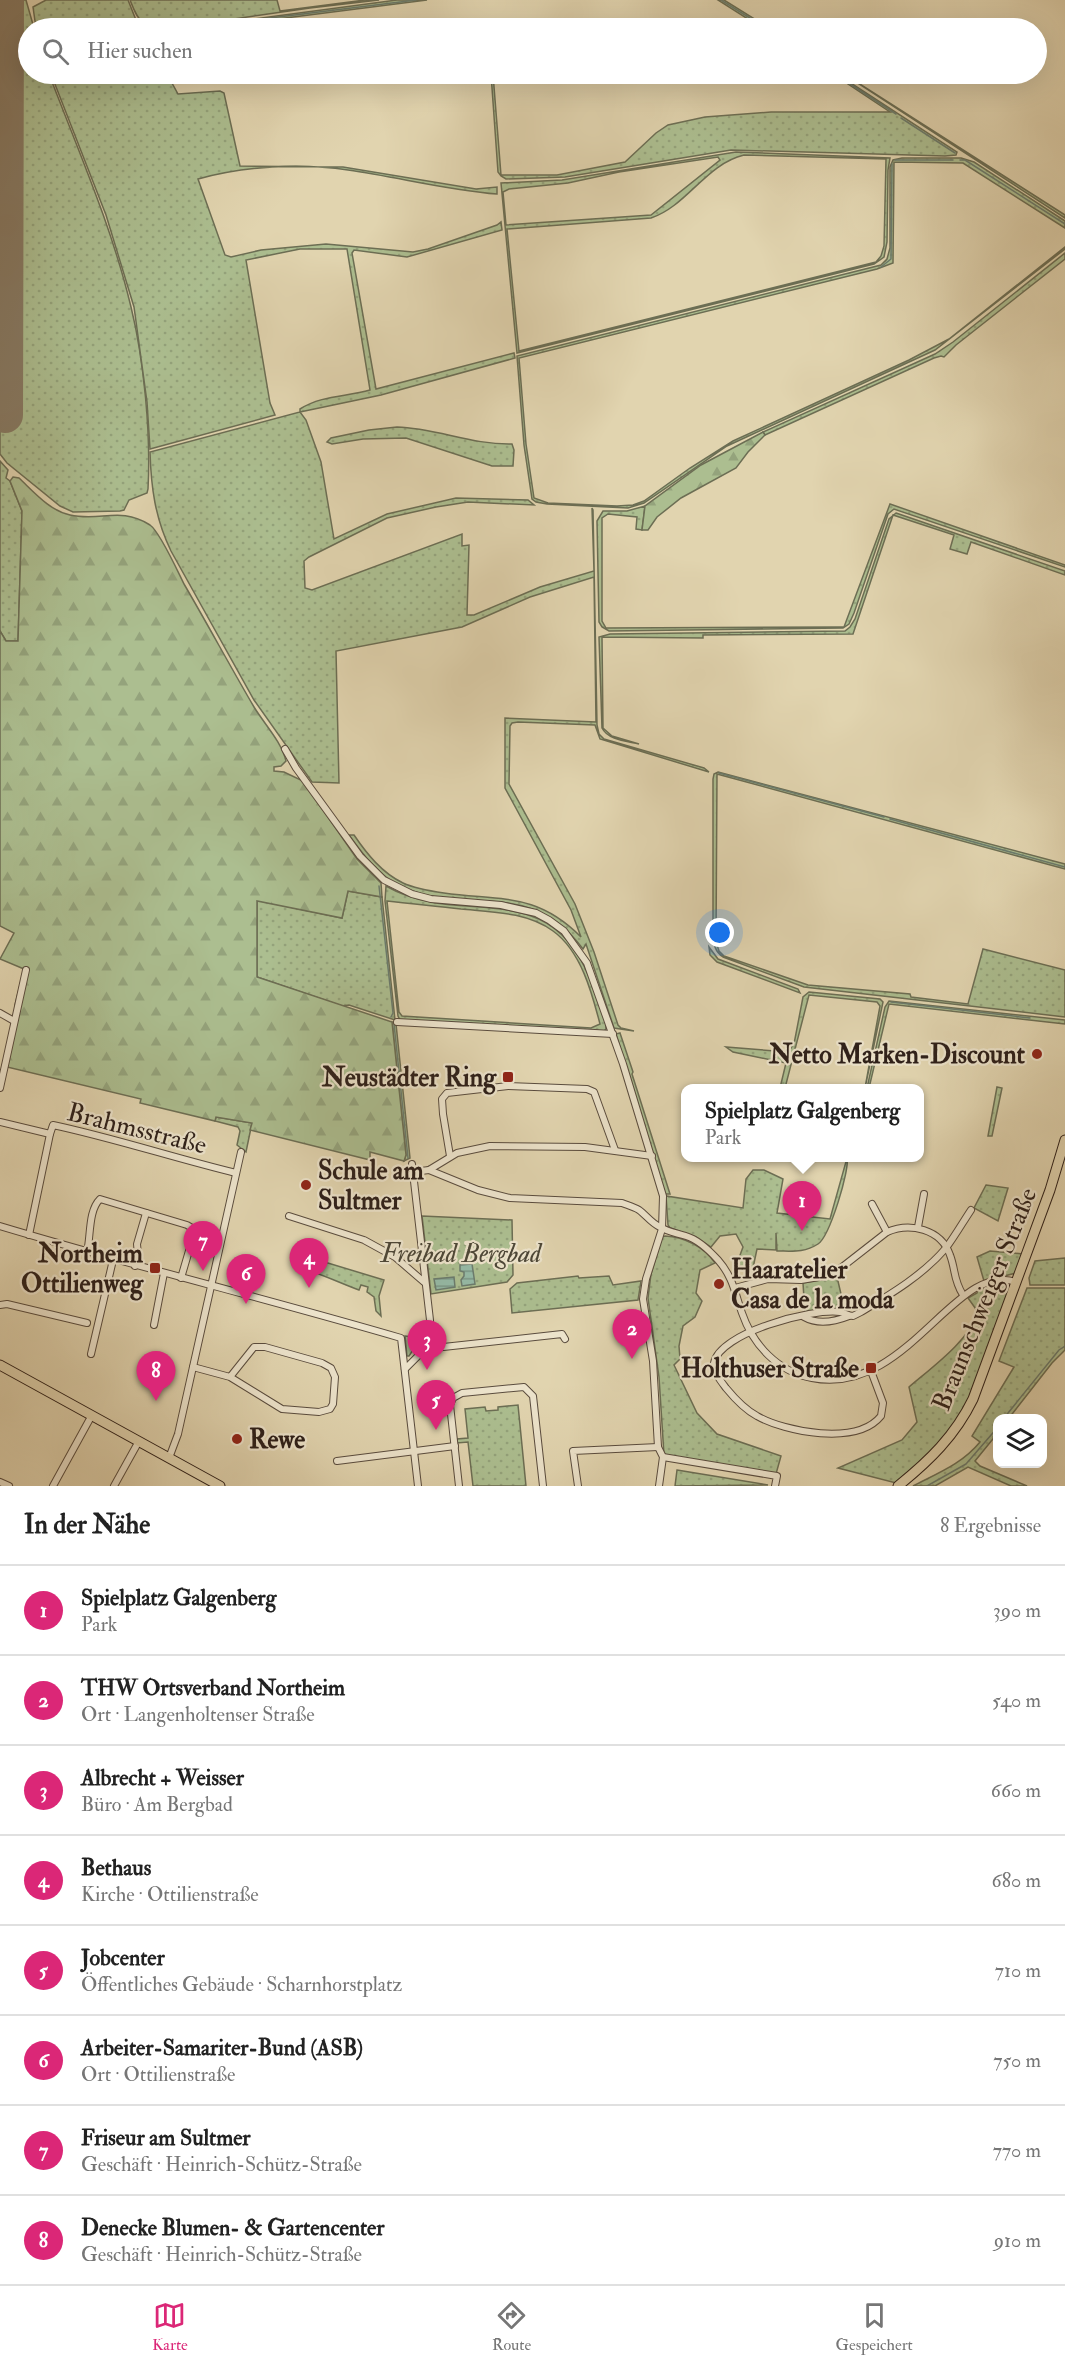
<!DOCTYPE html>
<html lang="de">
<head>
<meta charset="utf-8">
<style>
	body { margin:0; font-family:"IM FELL Double Pica",serif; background:#f2f2f2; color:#222 }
	.controls { position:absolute; right:18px; bottom:18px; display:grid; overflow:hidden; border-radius:12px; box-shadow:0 6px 24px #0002 }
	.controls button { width:54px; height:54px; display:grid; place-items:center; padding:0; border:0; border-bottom:2px solid #e0e0e0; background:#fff; color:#222; font:30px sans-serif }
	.you { position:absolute; left:720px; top:933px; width:21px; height:21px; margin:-15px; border:4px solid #fff; border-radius:50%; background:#1a73e8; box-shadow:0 0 0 9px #1a73e833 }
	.badge { display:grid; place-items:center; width:39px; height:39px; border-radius:50%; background:#db2777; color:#fff; font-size:20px; font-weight:700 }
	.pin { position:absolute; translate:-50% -50px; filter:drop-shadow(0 2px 3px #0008) }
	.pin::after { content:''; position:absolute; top:32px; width:21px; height:18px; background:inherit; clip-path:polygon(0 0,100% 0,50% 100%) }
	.popup { position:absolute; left:681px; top:1084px; width:243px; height:78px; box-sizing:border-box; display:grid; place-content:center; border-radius:12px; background:#fff; filter:drop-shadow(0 2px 4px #0005); font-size:20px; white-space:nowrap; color:#767676 }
	.popup b { font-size:22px; color:#222 }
	.popup::after { content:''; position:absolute; left:50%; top:100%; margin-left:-12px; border:12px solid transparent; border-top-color:#fff }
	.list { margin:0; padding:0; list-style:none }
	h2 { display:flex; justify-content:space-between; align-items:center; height:78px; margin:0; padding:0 24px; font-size:26px }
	h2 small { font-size:20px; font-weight:400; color:#767676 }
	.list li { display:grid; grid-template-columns:39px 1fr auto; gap:18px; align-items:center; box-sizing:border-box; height:90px; padding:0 24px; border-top:2px solid #e0e0e0 }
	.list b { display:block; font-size:22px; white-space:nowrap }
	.list p { margin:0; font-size:20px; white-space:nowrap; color:#767676 }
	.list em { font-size:20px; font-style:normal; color:#767676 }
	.icon { flex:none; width:33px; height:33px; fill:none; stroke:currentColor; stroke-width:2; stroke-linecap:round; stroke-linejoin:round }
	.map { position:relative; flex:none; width:1065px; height:1486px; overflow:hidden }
	.search { position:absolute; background:#fff; box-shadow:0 6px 24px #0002; left:18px; right:18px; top:18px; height:66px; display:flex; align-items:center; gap:15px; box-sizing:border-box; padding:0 21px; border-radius:33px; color:#767676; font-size:22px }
	.sheet { height:798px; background:#fff }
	nav { display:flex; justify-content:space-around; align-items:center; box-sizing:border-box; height:84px; border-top:2px solid #e0e0e0; background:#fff; font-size:16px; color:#767676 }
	nav a { display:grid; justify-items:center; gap:3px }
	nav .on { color:#db2777 }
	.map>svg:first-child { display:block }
	.grass { fill:url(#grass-dots); stroke:#6c6e54; stroke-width:1.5; fill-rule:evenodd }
	.forest { fill:url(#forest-firs); stroke:#6c6e54; stroke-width:1.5 }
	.water { fill:url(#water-rules); stroke:#6b7b6d; stroke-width:1.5 }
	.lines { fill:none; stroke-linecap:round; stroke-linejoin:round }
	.stream { stroke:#6b7b6d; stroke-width:1.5 }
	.runway { stroke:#877a64; stroke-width:36 }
	.street-casing { stroke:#5a4c3e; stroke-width:8 }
	.primary-casing { stroke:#2d1f19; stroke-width:11 }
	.street { stroke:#ece3cb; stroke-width:6 }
	.primary { stroke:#e1d4af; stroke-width:9 }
	.poi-dot { fill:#8f2418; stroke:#ece3cb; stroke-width:2 }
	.labels { text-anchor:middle; stroke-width:4.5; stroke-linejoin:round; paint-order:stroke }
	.poi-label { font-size:26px; font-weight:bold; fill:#2d1f19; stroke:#ece3cb; text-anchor:end }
	.street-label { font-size:26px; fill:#2d1f19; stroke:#ece3cb }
	.park-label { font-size:26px; font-style:italic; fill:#4d4737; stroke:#ece3cb }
</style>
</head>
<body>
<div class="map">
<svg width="1065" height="1486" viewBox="0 0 1065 1486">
	<defs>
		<pattern id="grass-dots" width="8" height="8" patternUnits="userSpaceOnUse" patternTransform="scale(1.5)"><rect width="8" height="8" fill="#acbe90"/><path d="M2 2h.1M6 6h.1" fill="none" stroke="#94a37c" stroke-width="1.8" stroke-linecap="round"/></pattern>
		<pattern id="forest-firs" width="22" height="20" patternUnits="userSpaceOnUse" patternTransform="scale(1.5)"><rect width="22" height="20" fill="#acbe90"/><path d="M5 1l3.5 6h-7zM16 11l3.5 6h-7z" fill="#94a37c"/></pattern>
		<pattern id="water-rules" width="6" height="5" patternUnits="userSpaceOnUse" patternTransform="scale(1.5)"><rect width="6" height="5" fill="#95b9a5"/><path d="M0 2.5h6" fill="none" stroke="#7a9686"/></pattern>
	</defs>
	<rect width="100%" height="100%" fill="#e1d4af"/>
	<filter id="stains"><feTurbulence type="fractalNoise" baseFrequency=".00333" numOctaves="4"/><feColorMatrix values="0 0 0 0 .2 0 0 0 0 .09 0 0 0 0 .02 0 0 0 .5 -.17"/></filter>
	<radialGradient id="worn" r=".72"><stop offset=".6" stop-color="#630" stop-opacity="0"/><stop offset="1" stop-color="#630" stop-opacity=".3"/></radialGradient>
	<g class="grass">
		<path d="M0 0H26L34 28H28V74H49C78 150 112 227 131 307 144 360 151 434 148 489L147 493 129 500 124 510 120 511 73 512 60 506 7 463 0 454Z"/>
		<polygon points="46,0 128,0 136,20 144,28 36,28 33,7"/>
		<path d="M130 0H277L280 11 365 0H379L310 8 172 28C144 29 140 26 130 0Z"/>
		<polygon points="397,0 427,0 206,28 187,28"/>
		<polygon points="718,0 724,0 769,28 762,28"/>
		<path d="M51 74H167L178 94 220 91 224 93 240 166 343 167 476 189 497 187V194C447 190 398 177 348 170 300 163 245 166 198 179L225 255 231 257 261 250 326 244 413 252 428 249 497 225 501 222 502 230 407 257 354 250 352 253 376 389 514 353 515 358 381 395 300 412 306 420 321 462 334 539 387 514 456 498 528 500 534 505 468 502 436 507 387 518 309 557 304 561 305 588 312 590 462 534V546L469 545 467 615H474L540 587 594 571 592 508 593 510 597 725 599 734 604 739 704 768 709 772 600 739 595 725 518 722 512 723 510 726 509 784 575 904 594 952 618 1025 621 1028 634 1031 614 1028 586 944 583 949C525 871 455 922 390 880 373 869 361 851 349 835H354C367 854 382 873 403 883 416 889 430 891 444 893 501 901 536 892 581 937L571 910 505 788V718L596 722 594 577 530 597 462 627 336 651 339 783 312 782 254 700 171 551C155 518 151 487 150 452L300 412V409C322 395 346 397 370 390L347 249H300L246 260 270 403 275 415 150 449 147 402 134 307 106 215Z"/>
		<polygon points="491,74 493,74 501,175 557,175 625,162 656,133 668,125 705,117 771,112 890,112 833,74 837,74 957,152 956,155 945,156 731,150 565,177 506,179 501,176 498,172"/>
		<polygon points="844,74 1065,215 1065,218"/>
		<path d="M736 152 890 158 888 170 887 242 884 257 874 264 517 353 501 183 562 180ZM744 155 886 159 884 246 881 256 876 262 519 351 507 229 651 218C687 206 706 164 744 155ZM718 157 720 160 651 215 506 225 503 192 509 189 568 183 619 172Z"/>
		<polygon points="961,158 974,162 1065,221 1065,228 963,163 894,162 893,263 877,269 519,358 526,444 534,498 548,503 617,506 633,505 644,501 690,468 733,441 909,360 949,339 1065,247 1065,249 935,350 727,446 644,503 628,508 547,504 536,502 532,499 524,445 517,356 881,265 887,259 890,248 890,167 893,160 902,158"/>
		<polygon points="1065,253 1065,259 956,345 944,357 941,356 934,358 765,435 763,432 935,354 953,342"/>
		<path d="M397 427C436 428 472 445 512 444L514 450 513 466H492L406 438 363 439 332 444 327 442 331 438 369 430Z"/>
		<polygon points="0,461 8,470 6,478 10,481 22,511 18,641 6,641 0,631"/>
		<polygon points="890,504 1065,565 1065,567 894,509 888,514 854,613 849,624 843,628 609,631 602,627 599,622 597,521 603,511 627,511 645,506 642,530 636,529 637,517 608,514 602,518 602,621 606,628 840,627 844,627"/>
		<path d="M896 513 1065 571V575L971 542 967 554 950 549 954 535 893 515 853 634 703 635V638L602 637 603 728 612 736 639 744C626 741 608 740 602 728L599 637 610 634 845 631 850 627 855 619 889 519Z"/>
		<path d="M718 772 1065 864V869L717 774 716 942 719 951 724 956 808 985 910 994 911 997 968 1004 983 949 1065 970V1017L804 987 723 957C713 950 714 942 713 932V779L714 774Z"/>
		<path d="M386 886C461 929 547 874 589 977 595 992 606 1013 606 1029L604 1031 400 1020 398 1016 385 901ZM387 901C412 904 436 906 461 909 492 912 527 912 553 931 581 951 592 993 600 1024L591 1028 402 1016 399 1012Z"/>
		<polygon points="348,891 382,897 395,1020 349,1005 342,1006 257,977 257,900 342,918"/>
		<polygon points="709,947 718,959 798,989 800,993 717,962 710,955"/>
		<polygon points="809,992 880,999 883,1002 865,1088 880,1006 877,1002 809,995 785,1088 780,1088 786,1063 733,1052 726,1047 788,1052 794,1044 803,997"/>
		<polygon points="889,1001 1065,1020 1065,1024 889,1004 869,1088 867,1088 885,1007"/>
		<polygon points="392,1022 396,1024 410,1158 404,1161 406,1155"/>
		<polygon points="620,1033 633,1072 632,1074 670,1194 665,1194 616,1034"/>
		<polygon points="997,1087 1002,1088 992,1136 988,1136"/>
		<polygon points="216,1117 252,1123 246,1152 237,1145 240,1131 238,1127 215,1121"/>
		<path d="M847 1158C850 1169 830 1236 818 1244 804 1253 792 1251 777 1251L776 1233V1250L757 1249 753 1268 736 1266 743 1247 736 1234 720 1236 711 1247 696 1237 670 1228 668 1225 666 1196 743 1208 746 1179 753 1170H764L783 1179 777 1213 830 1219Z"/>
		<polygon points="986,1185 1008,1188 998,1221 974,1208"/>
		<polygon points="422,1216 512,1220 513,1275 507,1282 431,1294"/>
		<path d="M665 1236C685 1237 704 1247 715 1263L700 1270 696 1293 702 1301 695 1317 683 1326 679 1346 680 1359 674 1365 697 1413 717 1434 781 1456 776 1474 664 1455 659 1377 648 1298 651 1274 662 1237Z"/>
		<polygon points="990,1251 1023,1254 1016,1273 984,1281 977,1257"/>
		<path d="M308 1257 384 1280 379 1296 381 1316 376 1311 374 1297 367 1292 368 1287 361 1285 359 1290C340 1283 324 1275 304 1269Z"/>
		<polygon points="1065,1258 1065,1285 1030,1285 1029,1278 1035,1261"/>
		<polygon points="578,1276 579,1278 609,1276 613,1285 641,1281 638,1300 512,1313 510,1289 517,1283"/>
		<polygon points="837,1277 845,1311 805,1314 803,1283"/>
		<path d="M1001 1283 1008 1287 1009 1293C993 1335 981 1382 957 1421 942 1446 917 1464 896 1483L838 1468 902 1440 917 1422 909 1387C931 1368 970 1340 978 1312L968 1298 977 1293 978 1290Z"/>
		<path d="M1027 1288H1065V1350L1052 1363 1009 1418H998L997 1434 975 1461 980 1466 1027 1486H1011L968 1467 935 1486H913C938 1473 962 1464 980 1442L972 1436 1014 1367 999 1361Z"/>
		<polygon points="405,1336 421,1338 409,1356 407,1356"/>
		<polygon points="518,1405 526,1486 473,1486 468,1442 457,1443 457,1439 468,1438 465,1409 485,1407 486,1411 498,1410 498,1407"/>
		<polygon points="677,1470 768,1485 675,1486"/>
	</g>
	<g class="forest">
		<polygon points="763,432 765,435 748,452 736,468 681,498 657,517 648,530 642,530 645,506 701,465"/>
		<path d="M13 477 19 478C33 491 50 511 70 515 101 522 120 506 150 525 160 532 177 570 184 584 208 625 230 666 254 707 265 725 281 741 286 761L281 766 274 767V771L284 772 303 781 357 859 381 883 382 897 348 891 342 918 257 901V977L392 1022 406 1155 404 1161 370 1152V1160L250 1130 252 1123 216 1117 215 1121 140 1103 141 1099 7 1067 20 1006 15 1005 24 969 0 959 14 933 0 926V631L6 641H18L22 511 10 481Z"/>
	</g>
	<g class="water">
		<polygon points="472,1264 475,1284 462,1286 461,1280 464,1276 464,1272 460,1271 460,1265"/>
		<polygon points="454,1277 455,1287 436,1290 434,1279"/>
	</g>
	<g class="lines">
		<g class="stream">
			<polyline points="721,0 766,28"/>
			<polyline points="190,28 416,0"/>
			<polyline points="835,74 896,114"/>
			<polyline points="901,118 955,153"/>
			<polyline points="895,160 953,160"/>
			<polyline points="960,160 965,160 1065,224"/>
			<polyline points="881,267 891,259 892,164"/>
			<polyline points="719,773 884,817"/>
			<polyline points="890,819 1065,867"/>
			<polyline points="379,886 393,1013 391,1017"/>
			<polyline points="891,1002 1030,1018"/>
			<polyline points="394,1024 408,1158"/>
			<polyline points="1004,1418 1059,1350 1065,1346"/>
			<polyline points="927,1486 966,1464 998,1427"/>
		</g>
		<polyline class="runway" points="5,415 6,0"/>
		<g class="street-casing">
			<g id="street">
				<polyline points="285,749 296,768 360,856 384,880 412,894 431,899 501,905 536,913 549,920 564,931 587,963 623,1064 663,1196 662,1229 646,1279 643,1299 653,1361 658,1447 663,1457 659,1486"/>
				<polyline points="0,1013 14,1021"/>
				<polyline points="397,1022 613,1034"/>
				<polyline points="0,1088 26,970"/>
				<path d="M0 1122 50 1134 53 1125C114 1138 174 1158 236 1173"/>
				<polyline points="450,1156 443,1114 442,1099 447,1093 508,1086 587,1089 594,1092 615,1150"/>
				<polyline points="412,1164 430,1320 429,1336 425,1349"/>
				<path d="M429 1170 478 1190 510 1198 622 1203C627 1205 634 1207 639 1210 646 1215 651 1223 660 1227 668 1232 677 1233 686 1236 699 1240 709 1250 718 1260 733 1277 735 1293 742 1313 753 1345 778 1372 812 1378 907 1397 955 1260 1016 1282"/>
				<polyline points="413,1172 429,1170 457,1153 490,1146 585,1147 652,1156"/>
				<polyline points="872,1204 887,1232"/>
				<polyline points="289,1216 364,1240 395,1257 424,1282"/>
				<path d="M0 1226C133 1266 268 1299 401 1338L418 1486"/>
				<polyline points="918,1227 924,1194"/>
				<polyline points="29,1235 50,1134"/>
				<path d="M87 1252C91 1236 88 1211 100 1199L187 1225 192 1228 193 1237 181 1278"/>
				<polyline points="135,1266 138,1255 137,1244 146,1213"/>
				<path d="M735 1288 768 1279 801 1280 825 1276 837 1271 887 1232C910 1222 941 1229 950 1255 956 1271 953 1279 963 1295"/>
				<polyline points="0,1305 7,1304 87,1323"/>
				<path d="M804 1317C818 1325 834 1322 849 1316"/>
				<polyline points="154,1325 164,1273"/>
				<polyline points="91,1354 113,1260"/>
				<polyline points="193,1367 230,1377 282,1409 319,1412 330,1409 333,1404 335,1377 331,1368 322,1363 265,1347 254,1347 230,1377"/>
				<polyline points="405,1369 425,1349 562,1334 565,1339"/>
				<path d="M871 1371 883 1403 881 1416C857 1446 785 1432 757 1416 744 1409 735 1399 726 1388 720 1380 714 1373 714 1363 719 1333 812 1308 840 1312 845 1313 848 1316 853 1316L861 1312C891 1294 923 1275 946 1248 955 1236 963 1222 971 1210"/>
				<polyline points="663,1457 777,1476 775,1486"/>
				<polyline points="169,1458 178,1434 241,1152"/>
				<polyline points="337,1461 455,1446"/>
				<polyline points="0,1482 9,1486"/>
				<polyline points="53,1486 92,1415"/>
				<polyline points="114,1486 139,1441"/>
				<polyline points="459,1486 450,1405 453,1398 462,1393 524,1387 533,1396 543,1486"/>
				<polyline points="578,1486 573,1451 658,1447"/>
			</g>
		</g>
		<g class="primary-casing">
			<g id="primary">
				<polyline points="0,1365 220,1486"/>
				<path d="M898 1486C929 1461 955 1436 973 1399L1050 1190 1065 1140"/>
			</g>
		</g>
		<use href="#street" class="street"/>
		<use href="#primary" class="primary"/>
	</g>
	<g class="poi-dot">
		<circle cx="1037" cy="1054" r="6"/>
		<rect x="502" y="1071" width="12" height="12" rx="3"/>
		<circle cx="306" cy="1185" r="6"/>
		<rect x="149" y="1262" width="12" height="12" rx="3"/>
		<circle cx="719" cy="1284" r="6"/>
		<rect x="865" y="1362" width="12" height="12" rx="3"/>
		<circle cx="237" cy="1439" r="6"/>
	</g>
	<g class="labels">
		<g class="poi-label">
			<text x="1025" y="1063">Netto Marken-Discount</text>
			<text x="496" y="1086">Neustädter Ring</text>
			<text x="318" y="1179" text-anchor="start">Schule am<tspan x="318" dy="30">Sultmer</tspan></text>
			<text x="143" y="1262">Northeim<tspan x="143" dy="30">Ottilienweg</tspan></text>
			<text x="731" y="1278" text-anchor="start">Haaratelier<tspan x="731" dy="30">Casa de la moda</tspan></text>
			<text x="859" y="1377">Holthuser Straße</text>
			<text x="249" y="1448" text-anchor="start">Rewe</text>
		</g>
		<g class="street-label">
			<text transform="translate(137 1128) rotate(14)" y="9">Brahmsstraße</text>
			<text transform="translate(984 1299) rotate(-68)" y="9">Braunschweiger Straße</text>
		</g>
		<g class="park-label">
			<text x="461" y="1262">Freibad Bergbad</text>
		</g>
	</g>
	<rect width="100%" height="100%" filter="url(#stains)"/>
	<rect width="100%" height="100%" fill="url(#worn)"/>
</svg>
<div class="controls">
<button><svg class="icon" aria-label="layers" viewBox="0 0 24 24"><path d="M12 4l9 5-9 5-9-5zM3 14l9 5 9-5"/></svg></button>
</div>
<div class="you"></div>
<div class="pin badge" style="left:802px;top:1231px">1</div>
<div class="popup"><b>Spielplatz Galgenberg</b>Park</div>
<div class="pin badge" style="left:632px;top:1359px">2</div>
<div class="pin badge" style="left:427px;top:1370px">3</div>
<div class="pin badge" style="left:309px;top:1288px">4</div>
<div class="pin badge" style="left:436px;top:1430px">5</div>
<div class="pin badge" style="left:246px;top:1304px">6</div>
<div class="pin badge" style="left:203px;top:1271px">7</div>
<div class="pin badge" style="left:156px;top:1401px">8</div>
<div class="search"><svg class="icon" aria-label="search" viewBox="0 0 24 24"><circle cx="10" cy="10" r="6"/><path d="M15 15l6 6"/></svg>Hier suchen</div>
</div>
<section class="sheet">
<h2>In der Nähe<small>8 Ergebnisse</small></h2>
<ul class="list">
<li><span class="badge">1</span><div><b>Spielplatz Galgenberg</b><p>Park</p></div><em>390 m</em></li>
<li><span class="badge">2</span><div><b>THW Ortsverband Northeim</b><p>Ort · Langenholtenser Straße</p></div><em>540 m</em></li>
<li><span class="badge">3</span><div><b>Albrecht + Weisser</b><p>Büro · Am Bergbad</p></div><em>660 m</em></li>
<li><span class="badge">4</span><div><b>Bethaus</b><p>Kirche · Ottilienstraße</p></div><em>680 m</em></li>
<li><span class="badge">5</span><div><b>Jobcenter</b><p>Öffentliches Gebäude · Scharnhorstplatz</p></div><em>710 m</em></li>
<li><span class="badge">6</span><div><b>Arbeiter-Samariter-Bund (ASB)</b><p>Ort · Ottilienstraße</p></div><em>750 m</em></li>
<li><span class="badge">7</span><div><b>Friseur am Sultmer</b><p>Geschäft · Heinrich-Schütz-Straße</p></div><em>770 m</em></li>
<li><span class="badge">8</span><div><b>Denecke Blumen- &amp; Gartencenter</b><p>Geschäft · Heinrich-Schütz-Straße</p></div><em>910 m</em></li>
</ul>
</section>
<nav>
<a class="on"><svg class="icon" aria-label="map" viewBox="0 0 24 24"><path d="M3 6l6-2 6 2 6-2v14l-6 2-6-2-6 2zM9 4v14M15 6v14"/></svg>Karte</a>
<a><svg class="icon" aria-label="directions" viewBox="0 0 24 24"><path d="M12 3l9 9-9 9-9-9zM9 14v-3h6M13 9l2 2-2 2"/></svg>Route</a>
<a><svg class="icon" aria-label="saved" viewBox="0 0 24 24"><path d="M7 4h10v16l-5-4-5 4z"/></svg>Gespeichert</a>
</nav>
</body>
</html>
